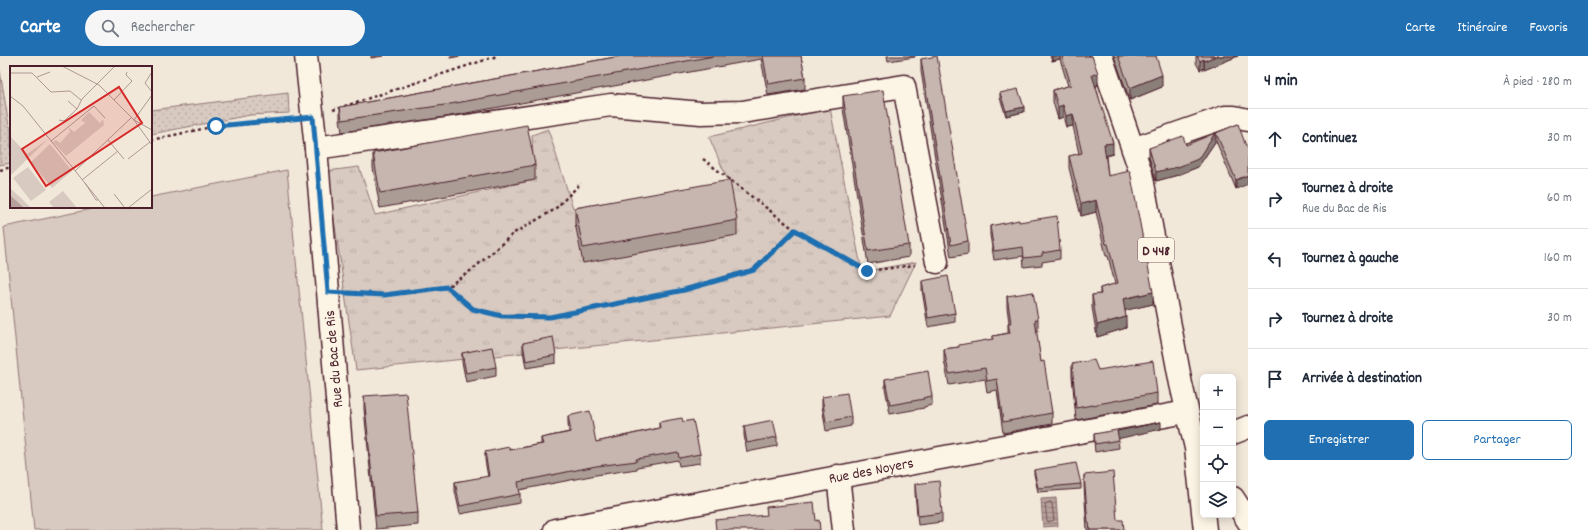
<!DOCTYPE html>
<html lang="fr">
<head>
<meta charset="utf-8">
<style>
	body { margin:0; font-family:Dekko,sans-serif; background:#f6f6f7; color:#1f2937 }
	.controls { position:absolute; right:12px; bottom:12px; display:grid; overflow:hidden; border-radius:6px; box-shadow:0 2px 10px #0003 }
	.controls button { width:36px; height:36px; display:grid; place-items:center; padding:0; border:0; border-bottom:1px solid #e0e1e3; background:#fff; color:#1f2937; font:20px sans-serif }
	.stop { position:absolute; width:12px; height:12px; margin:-9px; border:3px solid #1f6fb2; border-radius:50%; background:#fff }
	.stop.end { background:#1f6fb2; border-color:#fff; box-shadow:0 1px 4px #0008 }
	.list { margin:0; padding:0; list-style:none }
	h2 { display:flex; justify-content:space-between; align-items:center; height:52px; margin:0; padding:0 16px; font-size:17px }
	h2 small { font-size:13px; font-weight:400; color:#747a83 }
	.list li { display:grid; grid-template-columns:26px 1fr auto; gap:12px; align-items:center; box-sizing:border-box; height:60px; padding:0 16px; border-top:1px solid #e0e1e3 }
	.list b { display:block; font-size:15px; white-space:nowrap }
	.list p { margin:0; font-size:13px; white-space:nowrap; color:#747a83 }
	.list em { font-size:13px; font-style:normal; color:#747a83 }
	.actions { display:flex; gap:8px; padding:12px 16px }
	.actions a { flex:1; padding:9px 0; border:1px solid #1f6fb2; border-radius:6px; text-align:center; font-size:14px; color:#1f6fb2 }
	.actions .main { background:#1f6fb2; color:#fff }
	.icon { flex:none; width:22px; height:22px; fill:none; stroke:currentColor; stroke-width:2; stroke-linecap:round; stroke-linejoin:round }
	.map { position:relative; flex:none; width:1248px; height:474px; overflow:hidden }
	header { display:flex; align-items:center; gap:24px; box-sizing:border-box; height:56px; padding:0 20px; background:#1f6fb2; color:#fff }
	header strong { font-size:19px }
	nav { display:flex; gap:22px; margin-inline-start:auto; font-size:14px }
	.search { width:280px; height:36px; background:#f6f6f7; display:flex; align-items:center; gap:10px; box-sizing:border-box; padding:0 14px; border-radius:22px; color:#747a83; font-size:15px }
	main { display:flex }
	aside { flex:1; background:#fff }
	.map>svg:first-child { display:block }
	.grass { fill:url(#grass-dots); stroke:#917476 }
	.park { fill:url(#park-tufts); stroke:#917476 }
	.pitch { fill:#d8cac0; stroke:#917476 }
	.water { fill:url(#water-rules); stroke:#8b6d6f }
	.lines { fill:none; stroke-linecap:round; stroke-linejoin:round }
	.shore { stroke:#755358; stroke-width:1 }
	.minor-casing { stroke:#4a1f2b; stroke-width:25 }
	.major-casing { stroke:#4a1f2b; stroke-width:25 }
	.path { stroke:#4a1f2b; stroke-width:2.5; stroke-dasharray:3 3; stroke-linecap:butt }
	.minor { stroke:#fcf5e5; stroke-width:22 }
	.major { stroke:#fcf5e5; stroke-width:22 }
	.wall { fill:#ab9d96; stroke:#4a1f2b }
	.shaded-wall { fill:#8b7f7a; stroke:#4a1f2b }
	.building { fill:#c7b6af; stroke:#4a1f2b }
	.route { stroke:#1f6fb2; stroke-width:5 }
	.labels { text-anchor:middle; stroke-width:3; stroke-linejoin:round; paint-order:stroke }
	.shield { fill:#fcf5e5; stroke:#7f5f63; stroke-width:1 }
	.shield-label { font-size:14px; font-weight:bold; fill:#4a1f2b }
	.street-label { font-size:15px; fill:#4a1f2b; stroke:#fcf5e5 }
	.inset-road { fill:none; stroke:#ae9894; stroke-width:1 }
	.view { fill:#d62828; fill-opacity:0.15; stroke:#d62828; stroke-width:2 }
	.inset-edge { fill:none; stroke:#4a1f2b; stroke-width:2 }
</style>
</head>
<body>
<header>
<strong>Carte</strong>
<div class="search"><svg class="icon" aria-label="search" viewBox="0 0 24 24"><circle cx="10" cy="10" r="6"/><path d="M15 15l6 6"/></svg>Rechercher</div>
<nav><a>Carte</a><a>Itinéraire</a><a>Favoris</a></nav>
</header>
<main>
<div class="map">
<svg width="1248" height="474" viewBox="0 0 1248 474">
	<defs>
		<pattern id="grass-dots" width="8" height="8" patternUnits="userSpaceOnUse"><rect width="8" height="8" fill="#d8cac0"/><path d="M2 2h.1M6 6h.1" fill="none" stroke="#bbada5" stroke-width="1.8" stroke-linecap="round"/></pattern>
		<pattern id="park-tufts" width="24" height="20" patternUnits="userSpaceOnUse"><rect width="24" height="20" fill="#d8cac0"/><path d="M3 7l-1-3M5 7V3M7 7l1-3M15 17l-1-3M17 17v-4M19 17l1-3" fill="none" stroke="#bbada5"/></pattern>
		<pattern id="water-rules" width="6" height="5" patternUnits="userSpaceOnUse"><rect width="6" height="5" fill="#b6a19c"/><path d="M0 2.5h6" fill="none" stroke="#96837f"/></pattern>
	</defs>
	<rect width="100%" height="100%" fill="#f1e8da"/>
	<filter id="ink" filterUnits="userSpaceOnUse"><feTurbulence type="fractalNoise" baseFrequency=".025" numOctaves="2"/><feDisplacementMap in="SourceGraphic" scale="8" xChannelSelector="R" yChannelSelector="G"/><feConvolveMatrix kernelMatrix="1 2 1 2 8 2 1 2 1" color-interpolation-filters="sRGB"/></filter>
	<g filter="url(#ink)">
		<g class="grass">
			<polygon points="0,15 9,70 11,71 11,107 0,109"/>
			<polygon points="288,37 289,57 250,59 151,78 151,54"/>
		</g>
		<polygon class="park" points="830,52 862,216 916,206 890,260 356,314 327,115 359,111 375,159 534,124 532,79 548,73 573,152 729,127 709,81"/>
		<polygon class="pitch" points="287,114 323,474 34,474 4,171 102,151 151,151 151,141"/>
		<polygon class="water" points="1056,442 1058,470 1043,471 1041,443"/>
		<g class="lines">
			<polygon class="shore" points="1051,446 1052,448 1054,464 1048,466 1047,465 1045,448 1047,447"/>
			<g class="minor-casing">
				<g id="minor">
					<polyline points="306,0 316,92 348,474"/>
					<polyline points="316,92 611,49 701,57 742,56 904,30 937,206"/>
					<polyline points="1133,93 1225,61 1234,61 1248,64"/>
					<polyline points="1233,377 1248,371"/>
					<polyline points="838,420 844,474"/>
					<polyline points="555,474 1186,356"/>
				</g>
			</g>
			<g class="major-casing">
				<g id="major">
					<polyline points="1101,0 1141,117 1181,328 1196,392 1205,474"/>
					<polyline points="1233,442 1248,465"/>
				</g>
			</g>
			<g class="path">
				<polyline points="333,54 497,0"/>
				<polyline points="151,84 216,70 293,64"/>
				<polyline points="703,103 795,174 867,215 915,209"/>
				<polyline points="0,114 11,111"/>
				<polyline points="447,231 473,253 502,260 550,261 684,234 754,213 795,174"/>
				<polyline points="348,237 384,239 447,231 473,213 514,177 554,154 581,127"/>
			</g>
			<use href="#minor" class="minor"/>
			<use href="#major" class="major"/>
		</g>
		<g class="wall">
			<polygon points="371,0 383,0 371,2"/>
			<polygon points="450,0 461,0 450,2"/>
			<polygon points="621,0 801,0 805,22 805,33 768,39 761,3 445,61 342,76 340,63 340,51"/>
			<polygon points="887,0 915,0 915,1 888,5"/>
			<polygon points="1050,0 1092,0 1098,29 1096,30 1113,98 1106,100 1108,120 1153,248 1125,254 1126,272 1097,281 1092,251 1092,239 1100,238 1100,232 1115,228 1108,200 1106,200 1096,156 1081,160 1069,112 1069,100 1079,98 1073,70 1066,71 1063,61 1058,63 1053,46 1053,34 1068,30 1060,3 1052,5"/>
			<polygon points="1114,0 1156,0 1162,31 1130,44"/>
			<polygon points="1196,0 1238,0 1204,14 1204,12 1200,14 1196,7"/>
			<polygon points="921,3 968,185 968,198 951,201 921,15"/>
			<polygon points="1000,37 1024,56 1006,60 1000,42"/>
			<polygon points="843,40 909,189 909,201 868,208 843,53"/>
			<polygon points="1238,68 1236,133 1216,85 1216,77"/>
			<polygon points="1215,86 1198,111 1178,119 1156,125 1149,101 1149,92"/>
			<polygon points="373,97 535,109 535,124 380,152 373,112"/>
			<polygon points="575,152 737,164 737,179 583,207 575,167"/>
			<polygon points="1019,166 1060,194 1060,203 1042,206 1042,209 1024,211 1023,200 994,204 990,179 990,170"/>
			<polygon points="922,225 955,257 955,266 928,271 922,234"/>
			<polygon points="1007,240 1038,263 1038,275 1036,275 1041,306 1052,357 1052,368 1003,377 997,334 987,336 985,323 949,329 944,304 944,293 959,291 993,283 993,280 1008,277 1008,267 1009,267 1007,251"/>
			<polygon points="523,287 556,299 556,307 526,312 523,295"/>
			<polygon points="462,297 496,311 496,320 466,326 462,306"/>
			<polygon points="1072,308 1098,314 1157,337 1157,349 1076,364 1072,320"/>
			<polygon points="885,323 932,340 932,349 924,351 924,352 890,358 885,332"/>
			<polygon points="364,340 418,457 418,469 376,473 364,353"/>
			<polygon points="822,341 851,361 851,370 826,375 822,350"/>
			<polygon points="568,360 596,386 659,372 659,366 683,366 700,398 700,407 679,410 678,404 637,411 637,413 596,419 519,434 520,438 520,447 460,458 455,435 455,426 488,421 485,404 485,396 510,394 541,388 541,382 569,376 568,368"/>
			<polygon points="744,370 777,381 777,390 747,396 744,379"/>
			<polygon points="1161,373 1118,382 1119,392 1095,396 1094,386 1094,378"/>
			<polygon points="1034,414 1081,428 1081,433 1038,436 1034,418"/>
			<polygon points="1084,419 1117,464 1124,474 1087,474 1084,430"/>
			<polygon points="915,428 942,457 942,466 918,469 915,437"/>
		</g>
		<g class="shaded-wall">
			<polygon points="1052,0 1060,0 1060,3 1052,5"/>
			<polygon points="1216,0 1238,0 1204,14 1204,5"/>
			<polygon points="1204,3 1204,12 1200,14 1200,5"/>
			<polygon points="1098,17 1098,29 1092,31 1092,19"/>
			<polygon points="1162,19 1162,31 1130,44 1130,32"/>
			<polygon points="1063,49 1063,61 1058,63 1058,51"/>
			<polygon points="1024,51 1024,56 1006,60 1006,55"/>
			<polygon points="1073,58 1073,70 1066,71 1066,60"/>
			<polygon points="1215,77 1215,86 1198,111 1178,119 1156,125 1156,116"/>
			<polygon points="1113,87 1113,98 1104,100 1104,88"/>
			<polygon points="1248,119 1248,128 1236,133 1236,124"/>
			<polygon points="1096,144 1096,156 1081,160 1081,148"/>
			<polygon points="1153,236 1153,248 1123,255 1123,243"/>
			<polygon points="1126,261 1126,272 1097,281 1097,269"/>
			<polygon points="1161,366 1161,373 1117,383 1117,375"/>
		</g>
		<g class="building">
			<polygon points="621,0 714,0 445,49 342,64 340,51"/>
			<polygon points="763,0 801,0 805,22 768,28"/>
			<polygon points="937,0 968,185 951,189 921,3"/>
			<polygon points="1062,0 1092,0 1098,17 1092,19 1113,87 1104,88 1108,120 1130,115 1153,236 1123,243 1126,261 1097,269 1092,239 1101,238 1100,232 1118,227 1108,188 1106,188 1096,144 1081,148 1069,100 1082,97 1073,58 1066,60 1063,49 1058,51 1053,34 1071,29"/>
			<polygon points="1118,0 1156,0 1162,19 1130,32"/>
			<polygon points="1197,0 1216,0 1204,5 1204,3 1200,5"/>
			<polygon points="1018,33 1024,51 1006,55 1000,37"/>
			<polygon points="883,34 909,189 868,195 843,40"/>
			<polygon points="1238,68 1246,90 1248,89 1248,119 1236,124 1216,77"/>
			<polygon points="527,69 535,109 380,137 373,97"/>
			<polygon points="1215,77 1198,103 1178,111 1156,116 1149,92 1183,80 1186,89"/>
			<polygon points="730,124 737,164 583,192 575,152"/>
			<polygon points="1057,160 1060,194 1042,197 1042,200 1024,202 1023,191 994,195 990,170 1019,164 1019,166"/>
			<polygon points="948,220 955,257 928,262 922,225"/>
			<polygon points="1033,236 1038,263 1035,264 1041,306 1044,305 1052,357 1003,366 997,323 987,325 985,312 949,318 944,293 959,291 959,289 993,283 993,280 1010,277 1008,267 1011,267 1007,240"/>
			<polygon points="553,281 556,299 526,305 523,287"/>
			<polygon points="492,291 496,311 466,317 462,297"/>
			<polygon points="1094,304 1098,314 1153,305 1157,337 1076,352 1072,308"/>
			<polygon points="928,315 932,340 923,342 924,343 890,349 885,323"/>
			<polygon points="406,337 418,457 376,460 364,340"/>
			<polygon points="847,337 851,361 826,366 822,341"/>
			<polygon points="590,355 596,386 660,372 659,366 682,362 683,366 693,364 700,398 679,402 678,396 636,403 637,405 596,410 518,426 520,438 460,450 455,426 489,420 485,396 509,391 510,394 543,388 541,382 571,376 568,360"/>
			<polygon points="773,364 777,381 747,387 744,370"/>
			<polygon points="1161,366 1117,375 1119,384 1095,388 1094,378"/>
			<polygon points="1076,407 1081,428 1038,432 1034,414"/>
			<polygon points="1113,416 1117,464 1123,464 1124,474 1090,474 1089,467 1088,467 1084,419"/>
			<polygon points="939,425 942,457 918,460 915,428"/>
			<polygon points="814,446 816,465 819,464 820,474 716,474 715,464 767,459 766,451"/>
		</g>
	</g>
	<g class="lines" filter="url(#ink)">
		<polyline class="route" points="216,70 313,61 328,236 384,239 447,231 473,253 502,260 550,261 684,234 754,214 795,174 867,215"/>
	</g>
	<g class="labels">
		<rect class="shield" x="1138" y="182" width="36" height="24" rx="3"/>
		<g class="shield-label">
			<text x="1156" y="199">D 448</text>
		</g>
		<g class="street-label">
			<text transform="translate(333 303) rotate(-95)" y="5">Rue du Bac de Ris</text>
			<text transform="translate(871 414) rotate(-11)" y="5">Rue des Noyers</text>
		</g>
	</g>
	<g transform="translate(10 10)">
		<rect width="142" height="142" fill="#f1e8da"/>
		<path d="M0 70 17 88 38 73 0 110Z" fill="#d8cac0"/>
		<path d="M0 122 12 133 21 142H14L0 129Z" fill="#d8cac0"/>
		<path d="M79 46 90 57 93 53 94 59 56 90 43 76 46 74 50 77 60 66 58 61 64 66 75 57 71 54Z" fill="#d8cac0"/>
		<path d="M40 78 62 105 42 122 21 96ZM18 101 36 124 21 135 3 112ZM53 125 67 142H44L39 136Z" fill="#d8cac0"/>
		<path d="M0 129 11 139 14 142H0Z" fill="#b6a19c"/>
		<path class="inset-road" d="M52 0 89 19 124 54 142 79M142 6 135 17 142 26M0 7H22L41 26 60 25 71 34M27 11 40 6M0 30 13 40 95 142M104 34 122 15 116 9 117 6M58 35 67 43M49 54 54 55 67 43 72 33 105 0M124 54 142 29M124 54 142 64M98 74 114 93M41 75 84 40 95 52M118 93 140 76M65 105 122 51M72 114 108 85M75 117 86 134H88M104 128 115 142M118 142 142 123"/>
		<path class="view" d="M109 21 132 57 36 120 12 83Z"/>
		<rect width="142" height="142" class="inset-edge"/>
	</g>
</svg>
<div class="controls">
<button>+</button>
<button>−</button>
<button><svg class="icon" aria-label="locate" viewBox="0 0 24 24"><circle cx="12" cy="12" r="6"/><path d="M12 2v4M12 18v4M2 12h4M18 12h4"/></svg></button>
<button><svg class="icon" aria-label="layers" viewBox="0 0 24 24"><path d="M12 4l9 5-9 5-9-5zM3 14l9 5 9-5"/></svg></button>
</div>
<div class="stop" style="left:216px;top:70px"></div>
<div class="stop end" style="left:867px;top:215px"></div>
</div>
<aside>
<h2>4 min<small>À pied · 280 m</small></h2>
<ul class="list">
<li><svg class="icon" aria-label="ahead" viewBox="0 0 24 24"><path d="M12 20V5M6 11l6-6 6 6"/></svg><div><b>Continuez</b></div><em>30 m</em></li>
<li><svg class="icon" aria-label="right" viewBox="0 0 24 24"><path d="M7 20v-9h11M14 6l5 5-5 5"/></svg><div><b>Tournez à droite</b><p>Rue du Bac de Ris</p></div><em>60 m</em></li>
<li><svg class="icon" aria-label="left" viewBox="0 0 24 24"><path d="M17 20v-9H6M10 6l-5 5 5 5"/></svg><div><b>Tournez à gauche</b></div><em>160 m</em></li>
<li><svg class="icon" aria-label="right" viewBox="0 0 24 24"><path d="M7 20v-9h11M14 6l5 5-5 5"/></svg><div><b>Tournez à droite</b></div><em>30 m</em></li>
<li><svg class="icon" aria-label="arrive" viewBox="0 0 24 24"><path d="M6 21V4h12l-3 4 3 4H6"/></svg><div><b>Arrivée à destination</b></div></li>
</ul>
<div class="actions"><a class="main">Enregistrer</a><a>Partager</a></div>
</aside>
</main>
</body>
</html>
